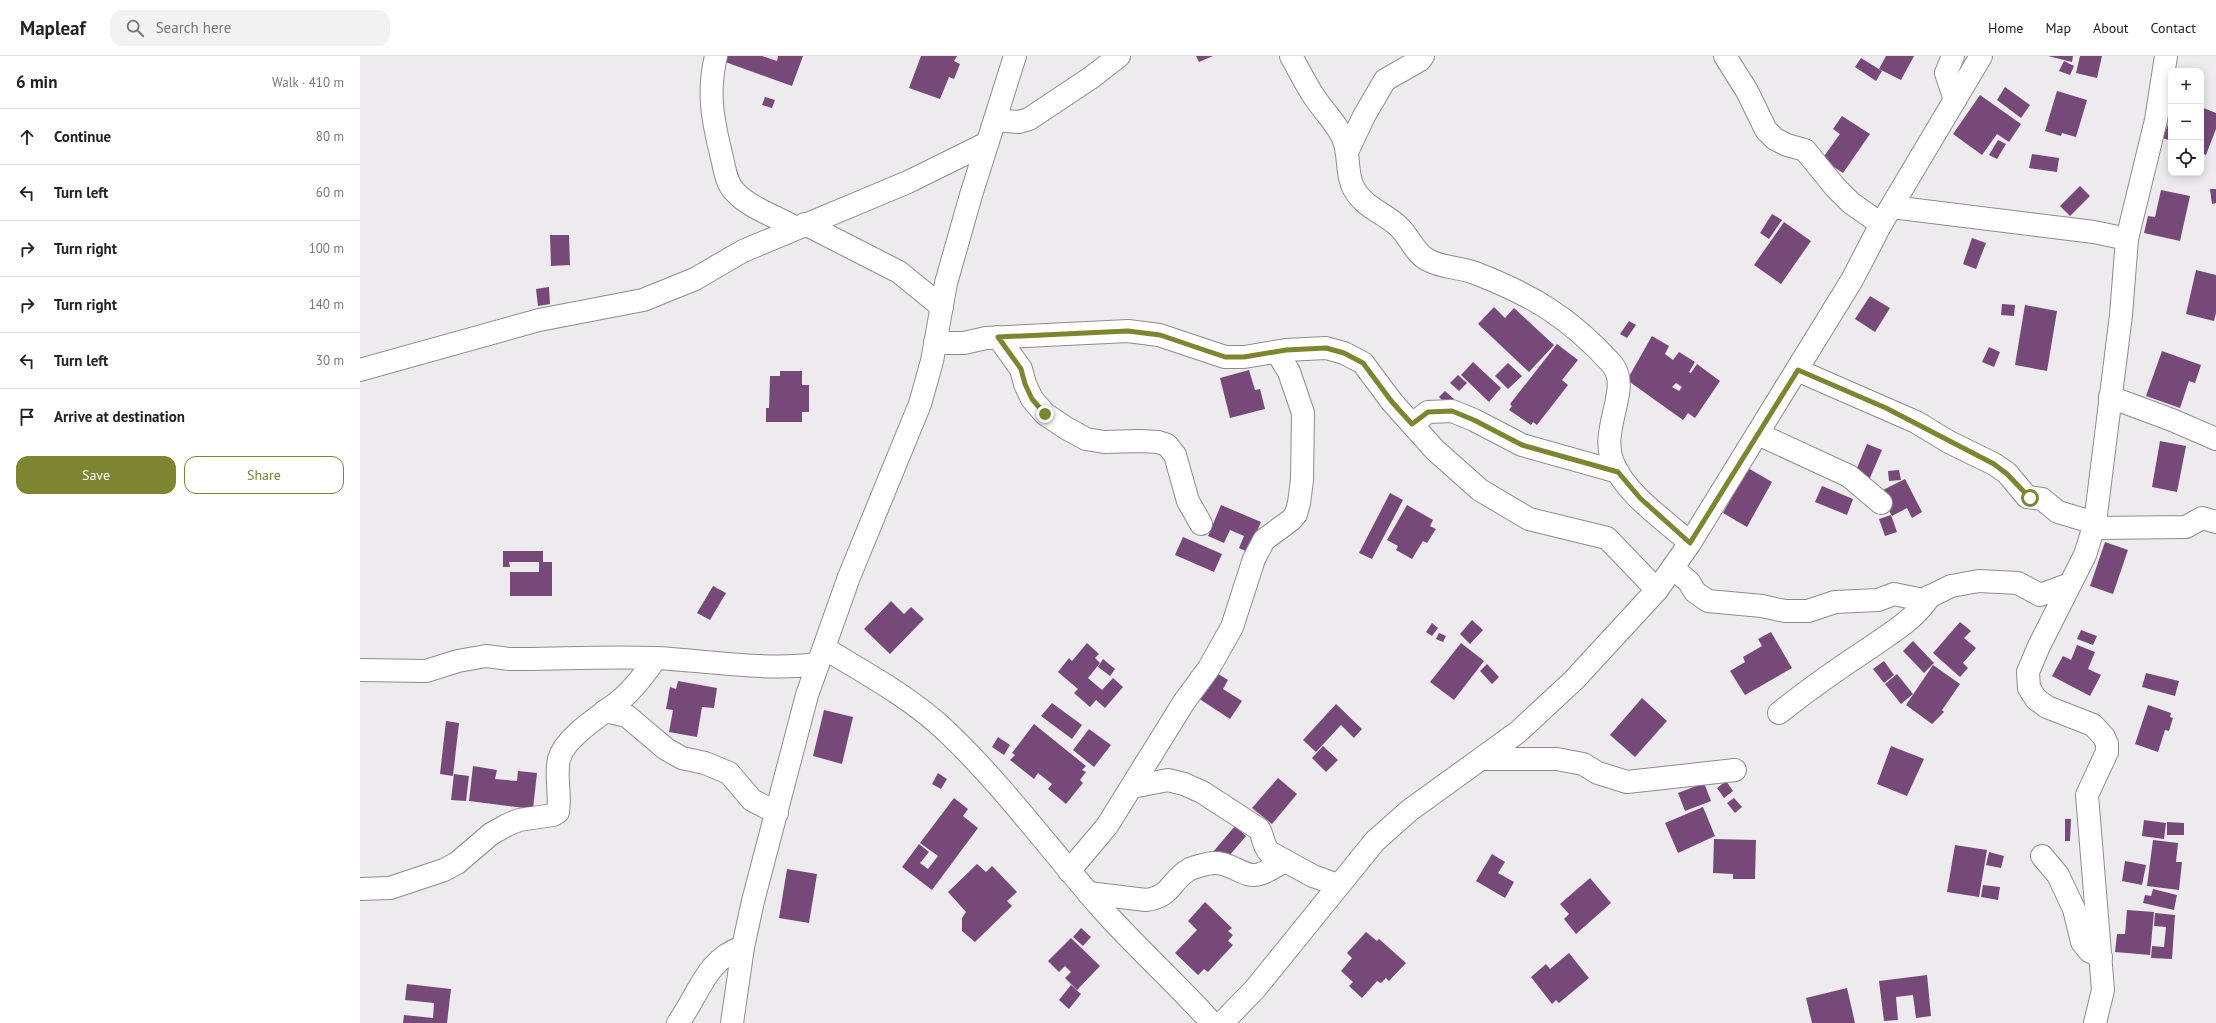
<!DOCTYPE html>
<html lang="en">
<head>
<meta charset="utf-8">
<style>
	body { margin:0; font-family:"PT Sans",sans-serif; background:#f2f2f2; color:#222 }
	.controls { position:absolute; right:12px; top:12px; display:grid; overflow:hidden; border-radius:8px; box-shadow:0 2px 10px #0003 }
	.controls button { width:36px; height:36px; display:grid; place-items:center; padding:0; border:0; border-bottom:1px solid #e0e0e0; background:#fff; color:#222; font:20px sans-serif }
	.stop { position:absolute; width:12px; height:12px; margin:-9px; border:3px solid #7d8531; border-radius:50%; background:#fff }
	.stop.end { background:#7d8531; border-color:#fff; box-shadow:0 1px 4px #0008 }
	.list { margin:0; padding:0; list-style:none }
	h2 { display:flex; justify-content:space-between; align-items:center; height:52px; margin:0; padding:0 16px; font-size:17px }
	h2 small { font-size:13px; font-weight:400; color:#767676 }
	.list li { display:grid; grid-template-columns:26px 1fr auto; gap:12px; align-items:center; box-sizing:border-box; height:56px; padding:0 16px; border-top:1px solid #e0e0e0 }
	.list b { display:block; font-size:15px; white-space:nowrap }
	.list em { font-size:13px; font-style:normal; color:#767676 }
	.actions { display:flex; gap:8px; padding:12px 16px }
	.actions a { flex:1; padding:9px 0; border:1px solid #7d8531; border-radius:12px; text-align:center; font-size:14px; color:#7d8531 }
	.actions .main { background:#7d8531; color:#fff }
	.icon { flex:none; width:22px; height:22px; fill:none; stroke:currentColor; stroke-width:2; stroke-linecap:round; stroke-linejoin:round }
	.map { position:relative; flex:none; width:1856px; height:967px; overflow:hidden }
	header { display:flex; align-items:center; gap:24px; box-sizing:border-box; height:56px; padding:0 20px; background:#fff; border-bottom:1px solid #e0e0e0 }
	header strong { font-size:19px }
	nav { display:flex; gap:22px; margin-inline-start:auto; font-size:14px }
	.search { width:280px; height:36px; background:#f2f2f2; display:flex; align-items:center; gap:10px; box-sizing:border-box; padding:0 14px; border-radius:12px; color:#767676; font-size:15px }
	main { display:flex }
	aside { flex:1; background:#fff }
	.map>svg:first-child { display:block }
	.building { fill:#764979; fill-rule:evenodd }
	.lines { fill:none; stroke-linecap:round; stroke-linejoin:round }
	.minor-casing { stroke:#8e8b8e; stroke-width:24 }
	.minor { stroke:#fff; stroke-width:22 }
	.route { stroke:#7d8531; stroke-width:5 }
</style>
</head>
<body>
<header>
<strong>Mapleaf</strong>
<div class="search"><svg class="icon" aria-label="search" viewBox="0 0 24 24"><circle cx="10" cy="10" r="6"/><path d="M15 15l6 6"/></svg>Search here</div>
<nav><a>Home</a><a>Map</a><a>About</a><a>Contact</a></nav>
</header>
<main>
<aside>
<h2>6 min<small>Walk · 410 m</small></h2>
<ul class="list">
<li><svg class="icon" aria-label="ahead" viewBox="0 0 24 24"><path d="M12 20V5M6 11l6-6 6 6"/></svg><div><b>Continue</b></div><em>80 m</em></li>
<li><svg class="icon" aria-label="left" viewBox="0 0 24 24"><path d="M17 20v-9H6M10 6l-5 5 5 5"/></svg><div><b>Turn left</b></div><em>60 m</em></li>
<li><svg class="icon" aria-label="right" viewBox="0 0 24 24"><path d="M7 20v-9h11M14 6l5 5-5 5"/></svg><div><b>Turn right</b></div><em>100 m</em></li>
<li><svg class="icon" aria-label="right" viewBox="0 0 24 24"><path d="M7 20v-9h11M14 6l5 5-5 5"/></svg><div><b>Turn right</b></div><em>140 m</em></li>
<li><svg class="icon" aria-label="left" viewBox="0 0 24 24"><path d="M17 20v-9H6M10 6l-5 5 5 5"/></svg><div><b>Turn left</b></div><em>30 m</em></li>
<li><svg class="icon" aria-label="arrive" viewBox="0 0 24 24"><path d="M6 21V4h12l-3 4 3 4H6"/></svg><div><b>Arrive at destination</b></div></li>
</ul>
<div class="actions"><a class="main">Save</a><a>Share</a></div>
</aside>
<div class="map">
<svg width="1856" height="967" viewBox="0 0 1856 967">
	<rect width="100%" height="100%" fill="#eeebee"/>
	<g class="building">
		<polygon points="358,0 402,0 417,5 418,0 443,0 432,30 357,3"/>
		<polygon points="561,0 597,0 594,5 600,8 594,23 589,21 580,43 549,32"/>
		<polygon points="836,0 853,0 839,6"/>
		<polygon points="1526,0 1554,0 1541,24 1519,13"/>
		<polygon points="1688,0 1713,0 1712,6"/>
		<polygon points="1720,0 1742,0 1737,22 1716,17"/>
		<polygon points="1501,2 1522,15 1516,25 1495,11"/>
		<polygon points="1704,5 1714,10 1710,19 1699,15"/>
		<polygon points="1645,31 1670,49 1661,62 1637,44"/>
		<polygon points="1697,35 1727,44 1716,81 1702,77 1701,80 1685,75"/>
		<polygon points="1620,39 1661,68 1649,86 1637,78 1622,99 1593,78"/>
		<polygon points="405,41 415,44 412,52 402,49"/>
		<polygon points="1841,51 1856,57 1856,73 1846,99 1841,97"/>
		<polygon points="1482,60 1510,78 1483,117 1462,103 1480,78 1473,73"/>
		<polygon points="1808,68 1811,69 1811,85 1803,82"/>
		<polygon points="1638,84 1646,88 1637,103 1629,99"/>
		<polygon points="1672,98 1699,102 1697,116 1669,112"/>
		<polygon points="1720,130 1730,140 1710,160 1700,150"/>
		<polygon points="1850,133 1856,133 1856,147 1852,148"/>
		<polygon points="1801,134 1830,140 1820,185 1784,177 1788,160 1795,161"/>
		<polygon points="1412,158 1422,164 1409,183 1400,177"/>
		<polygon points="1424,166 1451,185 1421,228 1394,209"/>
		<polygon points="190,179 209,179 210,209 191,210"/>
		<polygon points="1612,182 1626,187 1616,213 1603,208"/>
		<polygon points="1836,214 1856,219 1856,257 1854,265 1826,258"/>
		<polygon points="189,231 190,248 178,250 176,233"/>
		<polygon points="1510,240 1530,252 1515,276 1495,263"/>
		<polygon points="1642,248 1655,249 1654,260 1641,259"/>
		<polygon points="1665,249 1697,255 1687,315 1655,309"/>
		<polygon points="1134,251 1145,262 1154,252 1194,289 1169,316 1118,268"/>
		<polygon points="1269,265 1276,269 1267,282 1260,278"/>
		<path d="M1292 280 1309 290 1305 298 1313 304 1319 296 1335 306 1329 316 1331 317 1337 308 1360 325 1335 362 1328 357 1323 364 1267 324ZM1316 327 1322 331 1319 335 1312 331Z"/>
		<polygon points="1197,288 1218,304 1202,324 1208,329 1177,369 1173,366 1171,369 1149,354 1152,350 1150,348"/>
		<polygon points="1629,291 1640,296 1634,311 1622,306"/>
		<polygon points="1802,295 1841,309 1835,327 1829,325 1820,352 1786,340"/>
		<polygon points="1113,306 1141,332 1129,346 1101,319"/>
		<polygon points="1148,307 1162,320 1148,333 1135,320"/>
		<polygon points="889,314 895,334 900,333 905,353 870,362 860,322"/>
		<polygon points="420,315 442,315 442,329 449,329 449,356 442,356 442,366 406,366 406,352 409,352 410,320 420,320"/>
		<polygon points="1098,319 1107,327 1099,335 1090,327"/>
		<polygon points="1085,335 1094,343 1088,350 1079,341"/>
		<polygon points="1800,385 1826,390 1817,436 1792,431"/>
		<polygon points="1507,388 1522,394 1509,424 1495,417"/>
		<polygon points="1388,412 1412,426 1387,471 1363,457"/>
		<polygon points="1539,414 1541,424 1529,425 1528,415"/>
		<polygon points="1545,423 1562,456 1552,462 1547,452 1532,460 1519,436"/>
		<polygon points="1462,430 1493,443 1487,459 1455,446"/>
		<polygon points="1030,437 1043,444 1012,503 999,497"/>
		<polygon points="861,449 901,466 888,496 879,492 884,480 870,474 864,487 848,480"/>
		<polygon points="1047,449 1073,464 1070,470 1076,473 1067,487 1063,485 1052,503 1036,494 1038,490 1027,484"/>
		<polygon points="1531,459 1537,476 1525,480 1519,463"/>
		<polygon points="823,481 862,498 854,516 815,499"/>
		<polygon points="1745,486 1768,494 1753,538 1730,530"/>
		<polygon points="143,495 183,495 183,506 192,506 192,540 150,540 150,516 179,516 179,506 149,506 150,511 143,511"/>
		<polygon points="353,530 366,537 350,564 337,557"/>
		<polygon points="531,545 544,558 551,551 564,563 530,598 504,573"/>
		<polygon points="1112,564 1123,574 1110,588 1100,578"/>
		<polygon points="1600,566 1611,575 1604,582 1616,592 1603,607 1608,612 1600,621 1573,597"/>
		<polygon points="1072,567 1078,572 1072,580 1066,576"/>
		<polygon points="1721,574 1737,580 1733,589 1717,583"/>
		<polygon points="1411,576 1432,612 1385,639 1370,615 1385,606 1383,601 1402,590 1398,583"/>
		<polygon points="1079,577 1086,580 1083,586 1076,583"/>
		<polygon points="1553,585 1574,607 1564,617 1543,595"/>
		<polygon points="727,587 739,598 735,602 740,607 728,622 742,634 753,622 763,631 745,652 736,644 730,651 714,637 718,633 698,616 709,602 712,605"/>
		<polygon points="1101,587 1124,605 1094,644 1070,626"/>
		<polygon points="1717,589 1735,596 1728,613 1741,619 1730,640 1692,620 1703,600 1711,604"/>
		<polygon points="743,603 755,613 750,620 738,611"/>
		<polygon points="1524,605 1534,619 1524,627 1513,613"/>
		<polygon points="1127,608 1139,621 1132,628 1120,615"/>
		<polygon points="1573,609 1600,628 1582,654 1584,656 1572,668 1546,649"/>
		<polygon points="855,616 868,624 863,633 882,645 870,663 838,642"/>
		<polygon points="1786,617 1819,625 1815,640 1782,631"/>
		<polygon points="1537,618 1553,638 1541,648 1525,628"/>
		<polygon points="318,625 357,632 354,652 342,651 337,681 309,676 313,654 306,653 310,631 316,633"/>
		<polygon points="1282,642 1307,665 1275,701 1250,679"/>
		<polygon points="692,647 722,669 712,683 681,660"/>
		<polygon points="976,648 1002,673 994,682 981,669 956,696 943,684"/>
		<polygon points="1788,649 1811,657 1810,661 1813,662 1809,675 1805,674 1798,696 1775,688"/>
		<polygon points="464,654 493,661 482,708 453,700"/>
		<polygon points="86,665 99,667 93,720 80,718"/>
		<polygon points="674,668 726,710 722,714 726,716 720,724 723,727 706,748 688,733 692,728 678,717 674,723 650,704 655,699 652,697"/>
		<polygon points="729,673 751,689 734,711 713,694"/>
		<polygon points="638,681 650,689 644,699 632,691"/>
		<polygon points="963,690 978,704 966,716 952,702"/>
		<polygon points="1531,690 1564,703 1547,740 1517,728"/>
		<polygon points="113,710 137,714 135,723 157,725 158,715 177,717 173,753 109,745"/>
		<polygon points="578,717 587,723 581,733 572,728"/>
		<polygon points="94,718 109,720 106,745 91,744"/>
		<polygon points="918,722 937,738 912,768 892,752"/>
		<polygon points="1366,725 1373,735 1364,742 1357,732"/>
		<polygon points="1344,727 1351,745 1325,755 1318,737"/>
		<polygon points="594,742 608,753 603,760 618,772 572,834 542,811 559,788 569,796 560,807 568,813 578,800 560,787"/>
		<polygon points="1374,742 1382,751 1375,757 1367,747"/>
		<polygon points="1343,751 1355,780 1318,797 1305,767"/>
		<polygon points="1705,763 1711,763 1710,785 1705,785"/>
		<polygon points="1784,764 1806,767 1804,783 1782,780"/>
		<polygon points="1807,766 1824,767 1824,779 1807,779"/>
		<polygon points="875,770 886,780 864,806 853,796"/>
		<polygon points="1354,783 1396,784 1395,823 1373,823 1373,818 1353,817"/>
		<polygon points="1793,784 1818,787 1816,806 1822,806 1819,834 1787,830"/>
		<polygon points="1595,789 1627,794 1619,841 1587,836"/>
		<polygon points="1629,796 1644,800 1641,812 1626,809"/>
		<polygon points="1132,798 1145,806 1138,817 1154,826 1145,842 1116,825"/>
		<polygon points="1765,805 1786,809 1782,829 1762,825"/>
		<polygon points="617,808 626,816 632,810 657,836 647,845 652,850 615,886 602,875 602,862 606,856 588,836"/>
		<polygon points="427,813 457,818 449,867 419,862"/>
		<polygon points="1230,822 1251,847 1216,878 1204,863 1209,858 1200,848"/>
		<polygon points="1623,829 1640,831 1638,844 1621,841"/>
		<polygon points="1793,833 1817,839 1814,854 1783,847 1785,839 1791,840"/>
		<polygon points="845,846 872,872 868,875 873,879 868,885 873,889 848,916 844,913 838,919 815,897 837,874 828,865"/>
		<polygon points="1767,854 1794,856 1790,899 1755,896 1757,878 1765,878"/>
		<polygon points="1795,857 1815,859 1812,903 1791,902 1792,890 1804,891 1806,871 1794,870"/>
		<polygon points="721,872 731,881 723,890 713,881"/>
		<polygon points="1006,876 1017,885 1019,883 1046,907 1029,925 1026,922 1021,927 1017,925 1002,942 989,930 993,926 981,915 992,902 987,897"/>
		<polygon points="711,882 740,910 717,934 705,922 711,916 705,910 699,916 688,905"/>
		<polygon points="1209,897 1229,922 1199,947 1196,944 1192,948 1171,921 1186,908 1190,913"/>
		<polygon points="1567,919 1571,960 1556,962 1553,939 1536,941 1538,964 1524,965 1519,925"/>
		<polygon points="47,928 91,933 87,967 43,967 44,959 73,962 74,947 45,944"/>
		<polygon points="711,929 721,938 709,953 699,944"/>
		<polygon points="1487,932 1495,967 1452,967 1446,942"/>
	</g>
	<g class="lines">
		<g class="minor-casing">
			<g id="minor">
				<path d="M356 0C347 38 353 65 362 102 365 114 366 127 375 136 391 153 416 160 436 172"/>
				<path d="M931 0C939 14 946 29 955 42 963 54 974 65 981 78 991 95 985 114 993 131 1002 150 1022 156 1037 169 1049 179 1054 197 1068 204 1082 212 1100 211 1115 217 1172 239 1209 261 1251 307 1274 332 1237 373 1254 409 1267 439 1306 465 1330 487"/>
				<polyline points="1365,0 1387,35 1406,74 1415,83 1427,89 1445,94 1475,131 1491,147 1521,168"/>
				<polyline points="1593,0 1586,17 1595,44"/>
				<polyline points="635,64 659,66 669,63 732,21 759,0"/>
				<polyline points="988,94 1004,60 1025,24 1060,4 1063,0"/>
				<polyline points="1532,151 1734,176 1767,183"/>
				<polyline points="445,168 539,216 582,251"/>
				<polyline points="638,281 661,313 665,328 672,343 685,358 706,372 726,383 744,386 780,385 798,386 807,389 815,399 828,445 841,468"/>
				<polyline points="575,287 604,287 626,282 768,275 799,279 865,301 884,301 926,294 966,292 984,297 1003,307 1032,346 1075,394 1120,434 1169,463 1247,482 1297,534"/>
				<polyline points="0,314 179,264 283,244 335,223 383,195 548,126 627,87"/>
				<polyline points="1437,314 1556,366 1589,386 1634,408 1647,417 1667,441 1682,443 1698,456 1735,467"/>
				<polyline points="1750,341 1812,364 1856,383"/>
				<polyline points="1052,368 1068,356 1092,355 1114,364 1162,389 1258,416"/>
				<polyline points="1398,378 1489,420 1521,447"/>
				<polyline points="1734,472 1826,471 1842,462 1856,466"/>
				<polyline points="1314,513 1329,526 1335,536 1348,545 1402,550 1425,555 1448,555 1475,546 1518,544 1534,538 1563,544 1591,530 1619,525 1658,527 1680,539 1710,528"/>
				<path d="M464 592C505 617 550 641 586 675 643 729 691 795 743 854 778 893 817 928 852 967"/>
				<path d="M0 614 66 615 98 605 126 600 150 603C199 603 248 600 297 602 351 605 404 615 458 608"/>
				<polyline points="245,655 267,660 306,693 322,702 345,707 369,717 392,744 417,757"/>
				<path d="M1419 657C1449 633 1479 612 1511 591 1534 575 1554 564 1570 540"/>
				<polyline points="1121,703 1197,703 1223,708 1238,717 1267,726 1375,714"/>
				<path d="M772 731 808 724 824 728 842 736 899 773C904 781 902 788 909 796L953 820 978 829"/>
				<polyline points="1682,800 1698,819 1714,853 1722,886 1729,895 1741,901"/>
				<polyline points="709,815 747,770 824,646 849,612 872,571 894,503 904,484 931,464 936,458 939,447 942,424 943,357 929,316 917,296"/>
				<path d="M0 833 30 832 84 814 97 807 131 778 147 769 159 764 193 759 198 756C201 739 195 720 199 703 205 681 240 660 258 646 273 634 285 618 296 602"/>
				<path d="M728 837 786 844C812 841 810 824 830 813 835 811 842 809 847 808 870 802 883 824 900 818 909 815 917 809 925 805"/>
				<path d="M318 967C339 938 346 903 383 891"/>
				<polyline points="372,967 383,891 393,845 447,639 489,521 560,348 572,305 586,227 611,139 655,0"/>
				<polyline points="862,967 895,933 1015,785 1050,754 1158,676 1214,624 1297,534 1330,487 1492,224 1521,168 1621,0"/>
				<polyline points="1735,967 1743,934 1727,739 1747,696 1747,688 1744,681 1733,669 1687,651 1676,643 1669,632 1668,616 1679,590 1725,499 1735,467 1761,259 1767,183 1796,64 1806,0"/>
			</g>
		</g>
		<use href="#minor" class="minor"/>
	</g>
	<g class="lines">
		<polyline class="route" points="685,358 672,343 665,328 661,313 638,281 768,275 800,279 865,301 884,301 926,294 966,292 984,297 1003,307 1032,346 1052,368 1068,356 1092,355 1114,364 1162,389 1258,416 1280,442 1330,487 1438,314 1526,352 1634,408 1647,418 1670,442"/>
	</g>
</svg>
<div class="controls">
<button>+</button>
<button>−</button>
<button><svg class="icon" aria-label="locate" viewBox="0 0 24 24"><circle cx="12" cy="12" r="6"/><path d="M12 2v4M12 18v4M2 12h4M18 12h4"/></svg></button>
</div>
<div class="stop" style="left:1670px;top:442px"></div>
<div class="stop end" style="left:685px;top:358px"></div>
</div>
</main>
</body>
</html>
